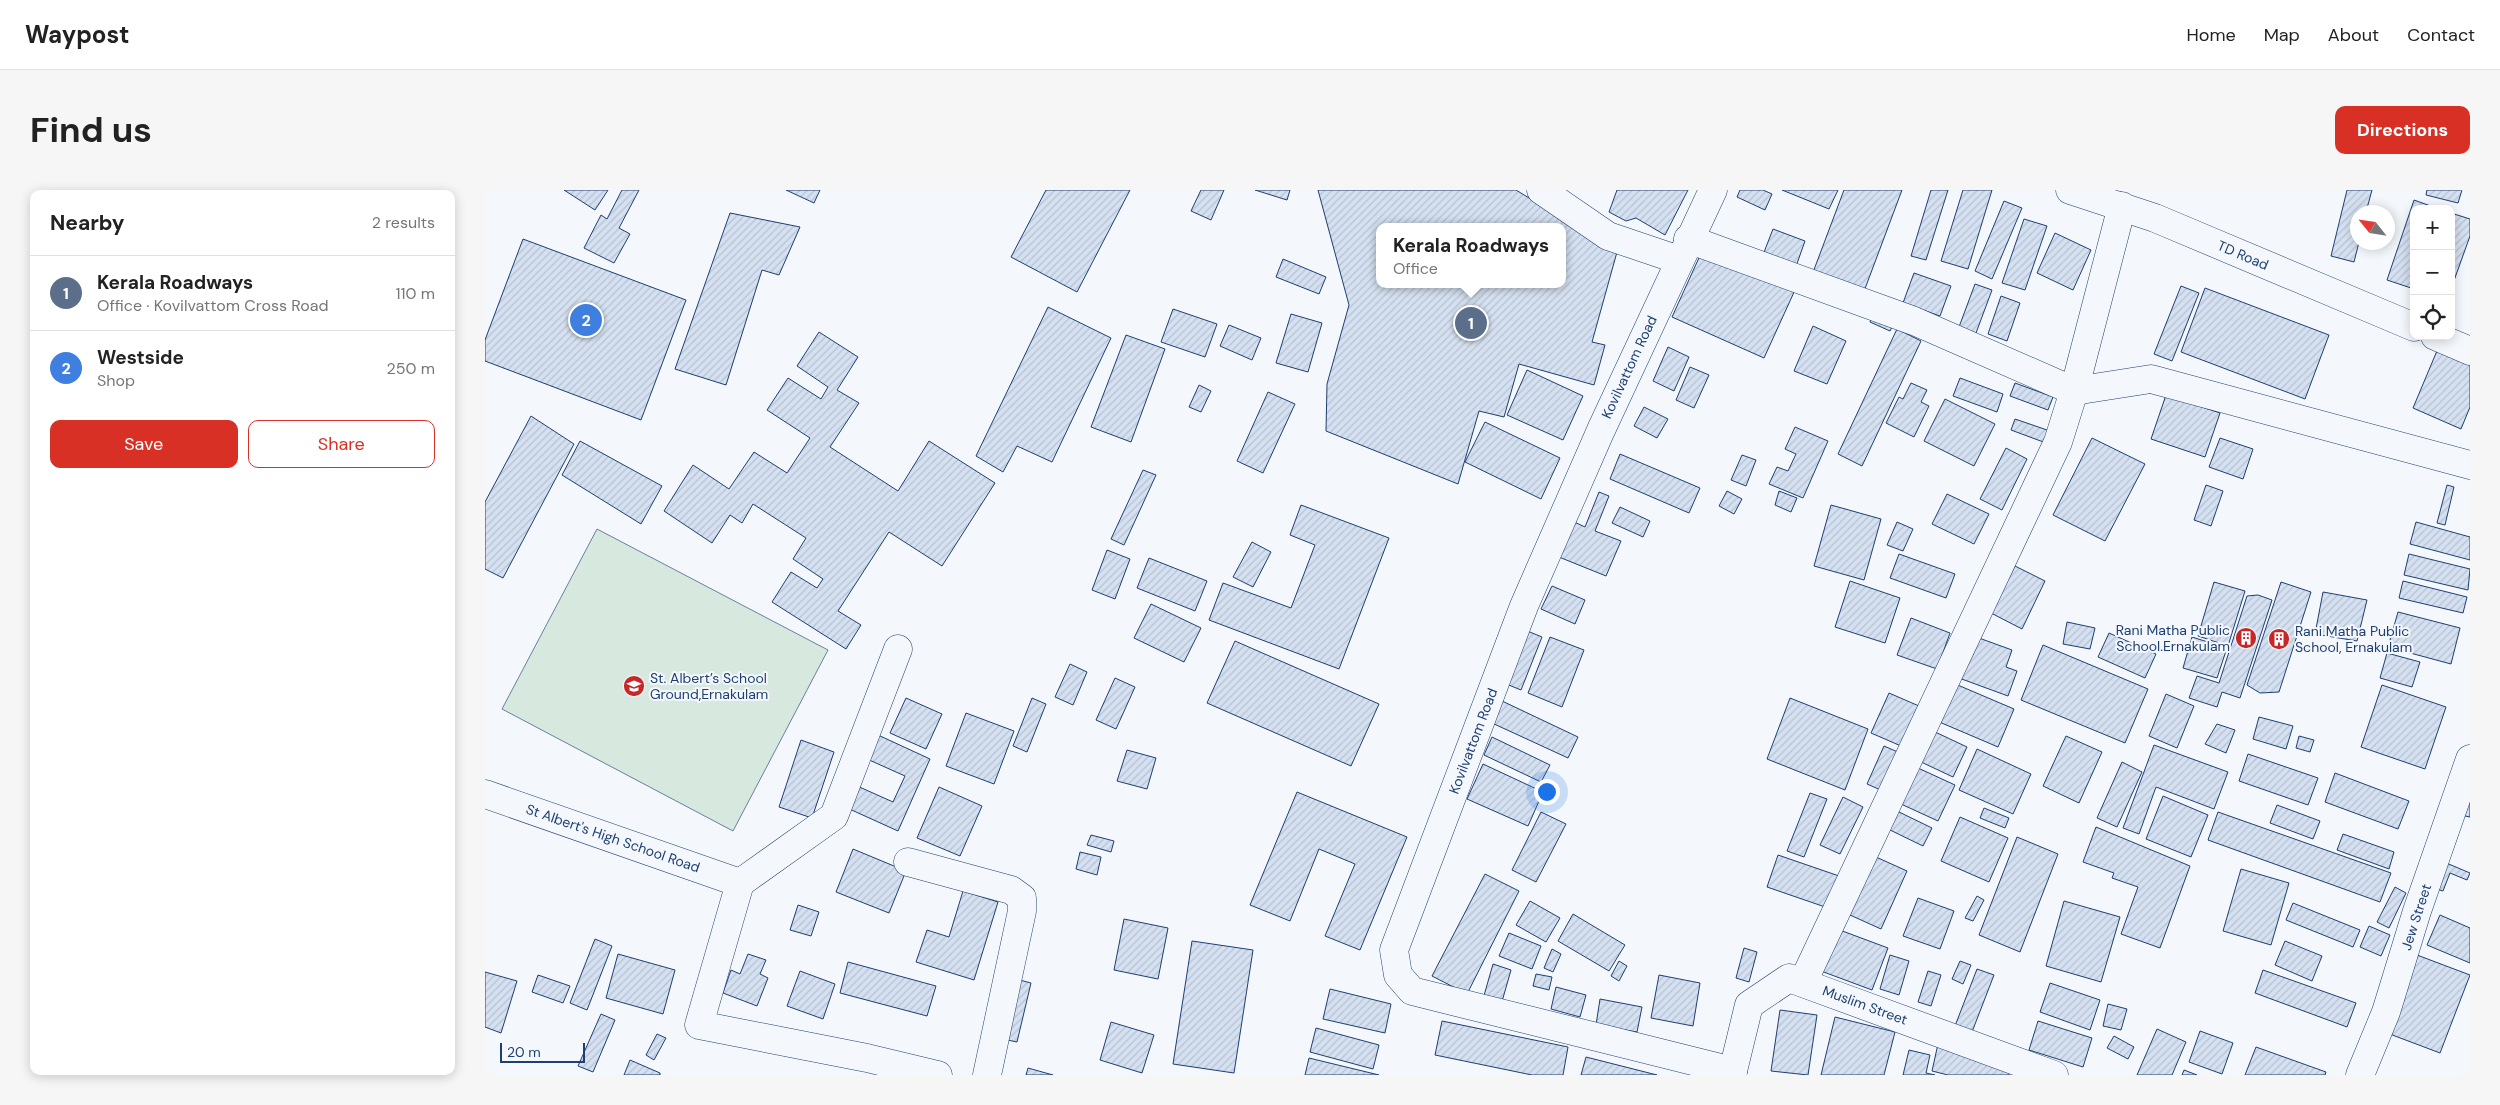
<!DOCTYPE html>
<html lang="en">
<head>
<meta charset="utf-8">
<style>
	body { margin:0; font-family:"DM Sans",sans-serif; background:#f6f6f6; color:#222 }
	.controls { position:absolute; right:15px; top:15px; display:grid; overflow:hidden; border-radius:10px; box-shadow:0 2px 12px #0003 }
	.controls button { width:45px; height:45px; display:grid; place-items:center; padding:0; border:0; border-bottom:1px solid #e0e0e0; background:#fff; color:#222; font:25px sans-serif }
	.compass { position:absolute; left:1865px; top:15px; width:45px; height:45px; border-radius:50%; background:#fff; box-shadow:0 2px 12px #0003; rotate:300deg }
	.scale { position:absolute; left:15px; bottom:12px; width:85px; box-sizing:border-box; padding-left:5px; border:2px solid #1d3f73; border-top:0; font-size:14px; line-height:18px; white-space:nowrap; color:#1d3f73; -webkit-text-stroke:4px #f4f7fb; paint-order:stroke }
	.you { position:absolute; left:1061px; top:601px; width:18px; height:18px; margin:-12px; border:4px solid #fff; border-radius:50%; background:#1a73e8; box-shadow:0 0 0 8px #1a73e833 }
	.badge { display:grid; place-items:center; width:32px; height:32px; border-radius:50%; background:#d93025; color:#fff; font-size:16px; font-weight:700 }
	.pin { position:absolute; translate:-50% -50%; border:2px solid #fff; box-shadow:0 1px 5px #0006 }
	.popup { position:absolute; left:891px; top:33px; width:190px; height:65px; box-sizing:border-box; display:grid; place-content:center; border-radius:10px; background:#fff; filter:drop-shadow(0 1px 4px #0005); font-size:16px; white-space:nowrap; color:#767676 }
	.popup b { font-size:19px; color:#222 }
	.popup::after { content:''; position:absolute; left:50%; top:100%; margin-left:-10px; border:10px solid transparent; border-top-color:#fff }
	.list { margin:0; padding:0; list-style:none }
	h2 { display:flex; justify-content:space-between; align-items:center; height:65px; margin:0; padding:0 20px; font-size:21px }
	h2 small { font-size:16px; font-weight:400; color:#767676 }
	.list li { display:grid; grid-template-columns:32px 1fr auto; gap:15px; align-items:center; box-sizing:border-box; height:75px; padding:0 20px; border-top:1px solid #e0e0e0 }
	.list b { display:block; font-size:19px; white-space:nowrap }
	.list p { margin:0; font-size:16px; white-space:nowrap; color:#767676 }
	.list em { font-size:16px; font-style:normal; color:#767676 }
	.actions { display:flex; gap:10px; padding:15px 20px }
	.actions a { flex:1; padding:11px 0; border:1px solid #d93025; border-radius:10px; text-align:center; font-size:18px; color:#d93025 }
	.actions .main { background:#d93025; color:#fff }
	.icon { flex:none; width:28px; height:28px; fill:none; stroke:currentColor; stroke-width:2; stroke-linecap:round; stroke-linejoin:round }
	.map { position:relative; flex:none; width:1985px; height:885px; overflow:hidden; border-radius:10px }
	header { display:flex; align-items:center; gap:30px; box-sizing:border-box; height:70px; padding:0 25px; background:#fff; border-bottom:1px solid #e0e0e0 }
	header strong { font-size:24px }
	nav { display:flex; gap:28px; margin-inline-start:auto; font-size:18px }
	.intro { display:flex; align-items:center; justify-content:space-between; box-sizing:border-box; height:120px; padding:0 30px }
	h1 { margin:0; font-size:35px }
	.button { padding:12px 22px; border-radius:10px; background:#d93025; color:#fff; font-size:18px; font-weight:700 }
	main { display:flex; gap:30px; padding:0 30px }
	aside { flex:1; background:#fff; border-radius:10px; box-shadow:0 2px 12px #0003 }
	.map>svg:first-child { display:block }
	.park { fill:#d7e8df; stroke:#687fa3 }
	.building { fill:url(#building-hatch); stroke:#1d3f73; fill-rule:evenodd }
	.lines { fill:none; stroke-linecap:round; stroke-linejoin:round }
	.minor-casing { stroke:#1d3f73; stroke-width:29 }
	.minor { stroke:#f4f7fb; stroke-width:28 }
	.labels { text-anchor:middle; stroke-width:4; stroke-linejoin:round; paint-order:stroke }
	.street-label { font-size:14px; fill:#1d3f73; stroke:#f4f7fb }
	.poi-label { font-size:14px; fill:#1d3f73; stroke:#f4f7fb; text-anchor:start }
</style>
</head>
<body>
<header>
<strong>Waypost</strong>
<nav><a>Home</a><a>Map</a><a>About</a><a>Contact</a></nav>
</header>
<div class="intro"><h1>Find us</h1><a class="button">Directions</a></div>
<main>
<aside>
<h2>Nearby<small>2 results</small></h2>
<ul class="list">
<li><span class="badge" style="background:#5c6f8a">1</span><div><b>Kerala Roadways</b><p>Office · Kovilvattom Cross Road</p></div><em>110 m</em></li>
<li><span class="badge" style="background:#3f7fe0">2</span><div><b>Westside</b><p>Shop</p></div><em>250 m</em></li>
</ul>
<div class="actions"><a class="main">Save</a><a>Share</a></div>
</aside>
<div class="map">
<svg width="1985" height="885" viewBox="0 0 1985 885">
	<defs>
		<pattern id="building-hatch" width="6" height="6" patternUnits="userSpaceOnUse" patternTransform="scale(1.25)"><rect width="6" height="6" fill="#d5e0f0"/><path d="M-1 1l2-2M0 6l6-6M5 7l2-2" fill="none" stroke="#b6c1d1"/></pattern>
	</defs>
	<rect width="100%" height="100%" fill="#f4f7fb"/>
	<polygon class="park" points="112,339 343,460 248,641 17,519"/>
	<g class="building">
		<polygon points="79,0 123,0 110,20"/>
		<polygon points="137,0 154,0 134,38 145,44 129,73 99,58 116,25 122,29"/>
		<polygon points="301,0 335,0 329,13"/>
		<polygon points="561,0 645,0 592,102 526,67"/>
		<polygon points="716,0 739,0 726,30 706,21"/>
		<polygon points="770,0 805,0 802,10"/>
		<path d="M833 0H1031L1132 62 1107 152 1120 155 1109 195 1034 174 1019 227 994 221 973 294 841 241 842 194 864 115ZM895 37H1077V94H895Z"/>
		<polygon points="1132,0 1203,0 1180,45 1151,28 1141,31 1124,22"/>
		<polygon points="1255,0 1278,0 1287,4 1280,20 1252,7"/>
		<polygon points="1297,0 1353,0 1344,19"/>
		<polygon points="1359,0 1417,0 1378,104 1327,85"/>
		<polygon points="1446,0 1463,0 1441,70 1426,66"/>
		<polygon points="1478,0 1507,0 1483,79 1456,71"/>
		<polygon points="1862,0 1887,0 1881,22 1872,22 1874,52 1869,72 1846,66"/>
		<polygon points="1942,0 1977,0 1973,13 1941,5"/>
		<polygon points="1929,10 1954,19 1929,19 1929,99 1902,90"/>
		<polygon points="1519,11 1537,18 1507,89 1490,81"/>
		<polygon points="245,23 315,37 294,85 277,80 241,195 190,179"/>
		<polygon points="1966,23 1985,29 1985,46 1966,99"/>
		<polygon points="1539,29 1562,36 1540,100 1517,93"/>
		<polygon points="1288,39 1320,51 1309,82 1276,70"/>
		<polygon points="1570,43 1606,60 1588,100 1552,83"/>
		<polygon points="38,49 201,110 156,230 0,171 0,150"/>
		<polygon points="1218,59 1310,100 1279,168 1187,127"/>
		<polygon points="798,69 841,87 834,104 791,87"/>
		<polygon points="1429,83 1466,96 1455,126 1418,113"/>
		<polygon points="1490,94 1507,100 1491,143 1474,137"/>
		<polygon points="1696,96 1714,103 1687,171 1669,164"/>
		<polygon points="1720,98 1844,145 1820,209 1696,162"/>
		<polygon points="1516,106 1535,113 1522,151 1503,144"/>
		<polygon points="563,117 626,148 567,272 532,256 518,282 491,266"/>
		<polygon points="688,119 732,134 720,167 676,152"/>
		<polygon points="1391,120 1411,129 1405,141 1385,132"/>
		<polygon points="806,124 837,133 823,182 791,173"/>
		<polygon points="744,135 776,148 767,170 735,156"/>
		<polygon points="1328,136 1361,151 1342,194 1309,181"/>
		<polygon points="1412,139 1436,151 1377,276 1353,264"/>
		<polygon points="334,142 373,167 352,200 374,213 345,257 413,301 444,251 510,293 457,376 404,342 353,421 376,435 361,459 287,412 306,382 332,398 338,389 308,369 321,348 268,314 257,333 245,325 227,353 179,321 208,275 244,299 269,262 302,283 325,248 282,220 303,188 336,209 343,197 312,176"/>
		<polygon points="641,145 680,159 646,252 606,237"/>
		<polygon points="1954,156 1985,169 1985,217 1976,239 1928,218"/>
		<polygon points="1183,157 1204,167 1189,201 1168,191"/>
		<polygon points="1205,177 1224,185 1209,218 1191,210"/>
		<polygon points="1042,180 1098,206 1078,250 1022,225"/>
		<polygon points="1475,188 1518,204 1512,222 1468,206"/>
		<polygon points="1426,193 1442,200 1436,212 1444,216 1429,247 1401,233 1414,207 1418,209"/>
		<polygon points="1530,193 1568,207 1563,220 1525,206"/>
		<polygon points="714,195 726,201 716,222 704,217"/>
		<polygon points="783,202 810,214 778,283 752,271"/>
		<polygon points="1681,205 1735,223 1720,267 1666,249"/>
		<polygon points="1460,209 1510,234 1489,276 1439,251"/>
		<polygon points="1159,217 1183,229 1172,248 1149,236"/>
		<polygon points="46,226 89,254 18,388 0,379 0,312"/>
		<polygon points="1530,229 1565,241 1561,253 1526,240"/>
		<polygon points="1000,232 1075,268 1056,309 980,272"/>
		<polygon points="1310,237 1343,251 1318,308 1284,294 1292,277 1303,281 1311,264 1300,259"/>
		<polygon points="1607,248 1660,274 1620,351 1568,325"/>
		<polygon points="1735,248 1768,259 1758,289 1724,277"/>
		<polygon points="95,251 177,296 156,334 77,285"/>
		<polygon points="1521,258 1542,269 1517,320 1495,309"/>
		<polygon points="1135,264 1215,298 1204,323 1125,289"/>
		<polygon points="1257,265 1271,270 1261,296 1246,290"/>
		<polygon points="658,280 671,285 639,355 626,349"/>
		<polygon points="1721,295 1738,301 1726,336 1709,330"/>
		<polygon points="1962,295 1969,297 1960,335 1952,333"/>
		<polygon points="1242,301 1257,309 1249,324 1234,316"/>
		<polygon points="1294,301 1312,308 1306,322 1290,315"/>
		<polygon points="1114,302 1124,306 1110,341 1136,351 1121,386 1069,365 1083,329 1100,337"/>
		<polygon points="1462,304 1504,324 1489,354 1447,334"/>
		<polygon points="816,315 904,348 854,479 724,430 738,393 806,418 830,355 805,345"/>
		<polygon points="1346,315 1396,329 1379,390 1329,376"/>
		<polygon points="1135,317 1165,331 1158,347 1127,333"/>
		<polygon points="1412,332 1428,339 1418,361 1402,355"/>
		<polygon points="1931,332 1985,347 1985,370 1925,354"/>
		<polygon points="767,352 786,362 768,397 748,387"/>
		<polygon points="622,360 645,369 630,409 607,400"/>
		<polygon points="1414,364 1470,384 1461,408 1405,388"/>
		<polygon points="1924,364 1985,379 1983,400 1919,385"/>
		<polygon points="664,368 722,391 710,421 652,398"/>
		<polygon points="1530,376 1560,391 1537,439 1506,423"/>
		<polygon points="1365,391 1415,408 1400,453 1350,437"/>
		<polygon points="1918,391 1982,407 1978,423 1914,408"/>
		<polygon points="1729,392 1760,401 1743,456 1713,446"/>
		<polygon points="1796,392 1826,402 1794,502 1775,503 1762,495"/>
		<polygon points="1067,396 1100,410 1090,434 1056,419"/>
		<polygon points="1838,402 1882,410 1872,451 1830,444"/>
		<polygon points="1773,405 1787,410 1755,508 1737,502 1732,517 1704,508 1712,486 1734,493 1762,406"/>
		<polygon points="666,414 716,438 699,472 649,448"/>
		<polygon points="1913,422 1975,438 1966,474 1903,457"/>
		<polygon points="1426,428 1465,443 1452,479 1412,465"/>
		<polygon points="1582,432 1610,438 1605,459 1578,454"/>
		<polygon points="1035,438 1057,447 1036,500 1014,491"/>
		<polygon points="1624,443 1671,464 1660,488 1613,467"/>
		<polygon points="1065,447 1099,460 1077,517 1043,503"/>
		<polygon points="1707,447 1742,458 1732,488 1698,478"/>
		<polygon points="1494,448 1527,460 1521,477 1532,481 1523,506 1474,488 1482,464 1488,465"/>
		<polygon points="750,451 894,514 866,576 722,513"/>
		<polygon points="1558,455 1663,499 1640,553 1536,510"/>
		<polygon points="1902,463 1935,472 1927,497 1895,488"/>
		<polygon points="585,474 602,482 588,515 570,507"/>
		<polygon points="630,488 650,497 631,539 611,530"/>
		<polygon points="1468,493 1529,519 1513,557 1452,531"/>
		<polygon points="1897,495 1961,517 1940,579 1876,557"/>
		<polygon points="1404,503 1434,516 1416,556 1386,543"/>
		<polygon points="1681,504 1709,516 1692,558 1664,546"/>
		<polygon points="421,508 457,524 441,559 405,543"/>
		<polygon points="547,508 561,514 542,562 528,556"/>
		<polygon points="1305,508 1383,539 1360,600 1282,569"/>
		<polygon points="1017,511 1093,547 1083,568 1007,533"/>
		<polygon points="481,523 529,541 509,594 461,576"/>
		<polygon points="1774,527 1808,536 1801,559 1768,549"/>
		<polygon points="1732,534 1750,540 1741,563 1720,554"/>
		<polygon points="1448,541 1482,557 1468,587 1434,571"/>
		<polygon points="393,545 445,569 413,641 360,617 370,595 408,612 420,586 382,569"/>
		<polygon points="1581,546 1617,562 1594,613 1558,596"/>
		<polygon points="1814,546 1829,550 1825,562 1811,558"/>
		<polygon points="1007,547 1065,575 1056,592 999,565"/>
		<polygon points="316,550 349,562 327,628 294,617"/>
		<polygon points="1669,555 1743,582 1729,619 1671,597 1654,644 1638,638"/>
		<polygon points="1399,556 1415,563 1398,601 1382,594"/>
		<polygon points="1492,559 1546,584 1528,624 1474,600"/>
		<polygon points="642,560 671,568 662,599 632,591"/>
		<polygon points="1763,564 1833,588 1823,615 1754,591"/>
		<polygon points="1637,572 1657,582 1632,637 1612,628"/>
		<polygon points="998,574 1058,602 1043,636 982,609"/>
		<polygon points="1433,578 1470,595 1453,631 1416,614"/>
		<polygon points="1850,583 1924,611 1913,639 1840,612"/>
		<polygon points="454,597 497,616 475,666 432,648"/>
		<polygon points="1985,601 1985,627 1980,626"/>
		<polygon points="812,602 922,647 875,760 840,746 870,674 834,659 805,731 765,715"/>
		<polygon points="1325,603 1342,609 1319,667 1302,661"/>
		<polygon points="1678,606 1723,625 1706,667 1661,649"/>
		<polygon points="1358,607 1378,617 1355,664 1335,655"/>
		<polygon points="1792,615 1835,631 1828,649 1785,633"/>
		<polygon points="1499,618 1524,628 1520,638 1495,628"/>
		<polygon points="1412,621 1447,638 1438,656 1403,639"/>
		<polygon points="1056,622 1081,634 1051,692 1027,680"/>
		<polygon points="1733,622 1906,683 1895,712 1723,650"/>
		<polygon points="1475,627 1523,648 1504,692 1456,671"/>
		<polygon points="1611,637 1705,676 1675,758 1636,744 1653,697 1627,688 1629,683 1598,672"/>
		<polygon points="1858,644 1909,662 1904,679 1852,660"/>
		<polygon points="606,645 629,651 626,662 602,655"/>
		<polygon points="1532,647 1573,664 1535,762 1494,745"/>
		<polygon points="368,659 421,681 404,723 351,702"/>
		<polygon points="595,662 616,667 612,685 591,679"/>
		<polygon points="1293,665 1357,687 1346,719 1282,697"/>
		<polygon points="1391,667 1422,681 1396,739 1365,725"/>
		<polygon points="1959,672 1985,683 1982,690 1965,683 1958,701 1948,698"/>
		<polygon points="1756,679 1804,693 1786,755 1738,741"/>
		<polygon points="1000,684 1034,701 982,804 947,786"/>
		<polygon points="1910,697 1921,703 1904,738 1892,732"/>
		<polygon points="478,701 513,712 489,790 431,772 442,740 464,747"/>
		<polygon points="1492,706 1499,710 1488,731 1480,728"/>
		<polygon points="1433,708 1469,721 1455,759 1418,746"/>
		<polygon points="1045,711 1075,728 1061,752 1031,735"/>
		<polygon points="1579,711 1635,727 1616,792 1561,776"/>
		<polygon points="1808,713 1875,740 1868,757 1801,730"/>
		<polygon points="313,715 334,722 326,746 305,740"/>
		<polygon points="1088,724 1140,755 1124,781 1073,751"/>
		<polygon points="1955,725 1985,738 1985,773 1942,755"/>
		<polygon points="639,729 683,738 673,789 629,780"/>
		<polygon points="1884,736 1905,745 1896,766 1875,757"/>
		<polygon points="1352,739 1403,758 1387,800 1336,781"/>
		<polygon points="1024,743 1056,756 1047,779 1014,766"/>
		<polygon points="110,749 127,756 102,820 85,813"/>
		<polygon points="707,751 768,760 749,883 688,874"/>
		<polygon points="1800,751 1837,766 1827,791 1790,775"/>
		<polygon points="1259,758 1272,762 1264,792 1251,788"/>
		<polygon points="1067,759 1076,764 1068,782 1059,778"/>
		<polygon points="133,764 190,780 178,824 121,808"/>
		<polygon points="263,764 281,770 275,784 283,788 272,816 238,803 246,780 255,784"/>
		<polygon points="1405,765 1424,771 1414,805 1395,799"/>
		<polygon points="1932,765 1985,785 1955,863 1902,843"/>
		<polygon points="1134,771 1142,776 1134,791 1126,786"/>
		<polygon points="1475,771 1486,775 1478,794 1467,789"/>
		<polygon points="363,772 451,796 442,826 355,803"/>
		<polygon points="1008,774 1026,780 1016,815 998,809"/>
		<polygon points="1492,779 1509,785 1487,842 1470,836"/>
		<polygon points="1778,780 1871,813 1862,837 1770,803"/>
		<polygon points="315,781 350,794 338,829 302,816"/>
		<polygon points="1443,781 1456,785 1446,816 1433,812"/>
		<polygon points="0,782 32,791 16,843 0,837"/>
		<polygon points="1051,784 1067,787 1064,800 1048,796"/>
		<polygon points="53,785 85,796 78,813 47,802"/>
		<polygon points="1174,785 1215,793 1208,836 1166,828"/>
		<polygon points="527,788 546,793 532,852 513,848"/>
		<polygon points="1565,793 1615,810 1605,840 1555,822"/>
		<polygon points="1071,797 1101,805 1095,827 1066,819"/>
		<polygon points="845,799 906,814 900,843 838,829"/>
		<polygon points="1115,809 1157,817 1152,842 1111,835"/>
		<polygon points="1623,814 1642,819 1636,840 1618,836"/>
		<polygon points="1295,820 1332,825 1323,885 1286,881"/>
		<polygon points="116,824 130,830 108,882 93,876"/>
		<polygon points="1350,827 1410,842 1399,885 1336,885"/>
		<polygon points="957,831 1083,857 1078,885 1047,885 950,865"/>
		<polygon points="1553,831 1607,848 1598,877 1544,860"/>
		<polygon points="626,832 669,845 657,883 615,870"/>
		<polygon points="831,838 894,855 888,879 825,862"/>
		<polygon points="1672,839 1701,852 1687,885 1652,885"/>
		<polygon points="1715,841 1748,853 1737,884 1704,872"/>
		<polygon points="172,844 181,848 169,870 161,865"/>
		<polygon points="1629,846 1649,857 1643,869 1622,858"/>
		<polygon points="1453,854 1527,871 1524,885 1463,885 1447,881"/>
		<polygon points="1771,857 1841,882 1840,885 1760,885"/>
		<polygon points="1424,860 1445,865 1441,883 1450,885 1418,885"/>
		<polygon points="1101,867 1172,885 1096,885"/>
		<polygon points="824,868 894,885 820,885"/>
		<polygon points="145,870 175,883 175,885 139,885"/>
		<polygon points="543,878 568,885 541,885"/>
		<polygon points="1699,880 1712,885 1697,885"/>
	</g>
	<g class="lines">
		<g class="minor-casing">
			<g id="minor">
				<polyline points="1056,0 1123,46 1194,70"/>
				<polyline points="1228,0 1116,240 1039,416 909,760 913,785 927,801 1248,881"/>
				<polyline points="1585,0 1670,28 1929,137"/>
				<polyline points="1203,49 1429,131 1589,201 1666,189 1985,275"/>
				<polyline points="1950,146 1985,161"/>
				<polyline points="413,459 349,626 255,693 214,835 382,868 453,885"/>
				<polyline points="0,604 255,693"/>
				<polyline points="423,672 526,700 537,708 537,721 502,885"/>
				<polyline points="1318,792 1573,252 1589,201 1637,16"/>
				<polyline points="1247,885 1264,815 1304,788 1569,885"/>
				<polyline points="1875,885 1901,822 1932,721 1985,569"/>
			</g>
		</g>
		<use href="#minor" class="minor"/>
	</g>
	<defs>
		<g id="building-disc" transform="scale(1.125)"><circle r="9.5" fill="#c62828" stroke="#f4f7fb"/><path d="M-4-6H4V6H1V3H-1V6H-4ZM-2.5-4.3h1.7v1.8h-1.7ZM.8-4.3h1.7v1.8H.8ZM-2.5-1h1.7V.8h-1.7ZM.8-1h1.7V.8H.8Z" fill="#fff"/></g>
		<g id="school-disc" transform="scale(1.125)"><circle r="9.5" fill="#c62828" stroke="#f4f7fb"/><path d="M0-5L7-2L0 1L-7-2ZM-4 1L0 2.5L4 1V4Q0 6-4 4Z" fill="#fff"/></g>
	</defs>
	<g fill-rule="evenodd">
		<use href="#building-disc" x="1761" y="448"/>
		<use href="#building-disc" x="1794" y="449"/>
		<use href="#school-disc" x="149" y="496"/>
	</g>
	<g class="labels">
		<g class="street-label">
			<text transform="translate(1758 65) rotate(23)" y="5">TD Road</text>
			<text transform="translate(1144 177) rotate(-65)" y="5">Kovilvattom Road</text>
			<text transform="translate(988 551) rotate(-69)" y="5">Kovilvattom Road</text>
			<text transform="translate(128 648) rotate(19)" y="5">St Albert's High School Road</text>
			<text transform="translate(1931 727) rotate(-72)" y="5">Jew Street</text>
			<text transform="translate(1380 815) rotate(20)" y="5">Muslim Street</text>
		</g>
		<g class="poi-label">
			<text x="1745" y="445" text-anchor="end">Rani Matha Public<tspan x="1745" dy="16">School.Ernakulam</tspan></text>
			<text x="1810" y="446">Rani Matha Public<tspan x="1810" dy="16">School, Ernakulam</tspan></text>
			<text x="165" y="493">St. Albert’s School<tspan x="165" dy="16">Ground,Ernakulam</tspan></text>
		</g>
	</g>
</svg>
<div class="controls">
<button>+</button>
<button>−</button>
<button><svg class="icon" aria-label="locate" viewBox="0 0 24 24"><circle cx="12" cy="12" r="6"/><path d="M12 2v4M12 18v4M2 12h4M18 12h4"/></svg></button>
</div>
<svg class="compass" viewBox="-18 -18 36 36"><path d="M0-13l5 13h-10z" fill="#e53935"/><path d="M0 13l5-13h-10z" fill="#767676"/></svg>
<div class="scale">20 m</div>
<div class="you"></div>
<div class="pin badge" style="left:986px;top:133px;background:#5c6f8a">1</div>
<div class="popup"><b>Kerala Roadways</b>Office</div>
<div class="pin badge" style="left:101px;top:130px;background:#3f7fe0">2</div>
</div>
</main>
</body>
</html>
